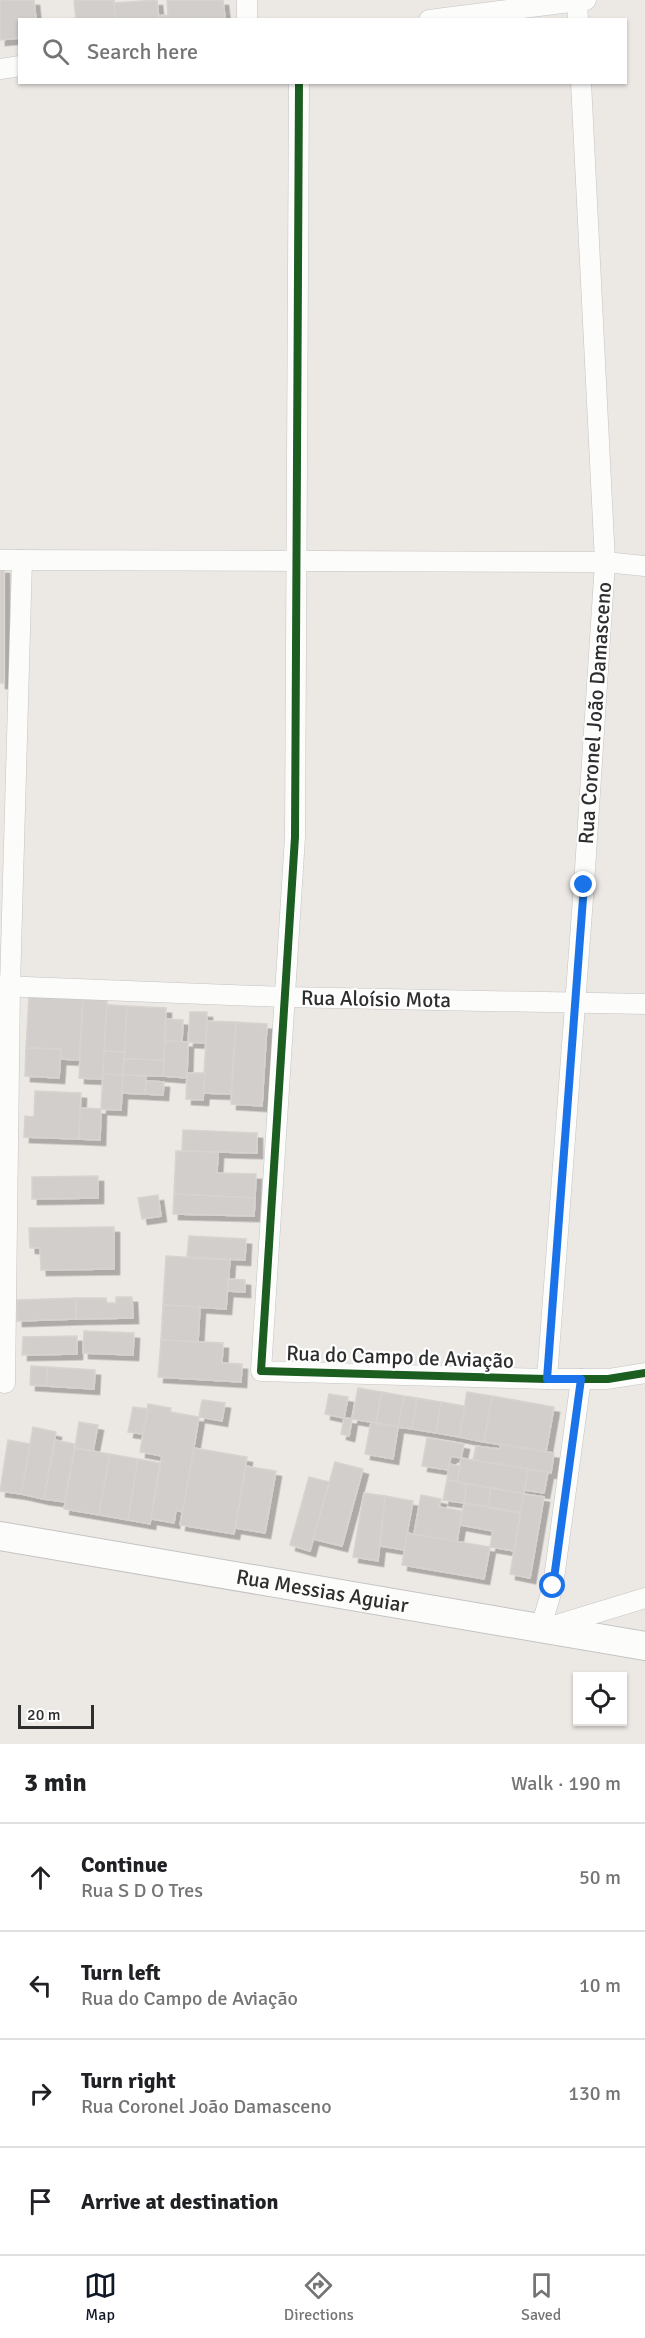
<!DOCTYPE html>
<html lang="en">
<head>
<meta charset="utf-8">
<style>
	body { margin:0; font-family:Signika,sans-serif; background:#f6f6f6; color:#202124 }
	.controls { position:absolute; right:18px; bottom:18px; display:grid; overflow:hidden; border-radius:0px; box-shadow:0 2px 4px #0004 }
	.controls button { width:54px; height:54px; display:grid; place-items:center; padding:0; border:0; border-bottom:2px solid #e0e0e0; background:#fff; color:#202124; font:30px sans-serif }
	.scale { position:absolute; left:18px; bottom:15px; width:76px; box-sizing:border-box; padding-left:6px; border:3px solid #2e2e2e; border-top:0; font-size:16px; line-height:21px; white-space:nowrap; color:#2e2e2e; -webkit-text-stroke:4px #fff; paint-order:stroke }
	.stop { position:absolute; width:18px; height:18px; margin:-14px; border:4px solid #1a73e8; border-radius:50%; background:#fff }
	.stop.end { background:#1a73e8; border-color:#fff; box-shadow:0 2px 6px #0008 }
	.list { margin:0; padding:0; list-style:none }
	h2 { display:flex; justify-content:space-between; align-items:center; height:78px; margin:0; padding:0 24px; font-size:26px }
	h2 small { font-size:20px; font-weight:400; color:#757577 }
	.list li { display:grid; grid-template-columns:39px 1fr auto; gap:18px; align-items:center; box-sizing:border-box; height:108px; padding:0 24px; border-top:2px solid #e0e0e0 }
	.list b { display:block; font-size:22px; white-space:nowrap }
	.list p { margin:0; font-size:20px; white-space:nowrap; color:#757577 }
	.list em { font-size:20px; font-style:normal; color:#757577 }
	.icon { flex:none; width:33px; height:33px; fill:none; stroke:currentColor; stroke-width:2; stroke-linecap:round; stroke-linejoin:round }
	.map { position:relative; flex:none; width:645px; height:1744px; overflow:hidden }
	.search { position:absolute; background:#fff; box-shadow:0 2px 4px #0004; left:18px; right:18px; top:18px; height:66px; display:flex; align-items:center; gap:15px; box-sizing:border-box; padding:0 21px; border-radius:0px; color:#757577; font-size:22px }
	.sheet { height:510px; background:#fff }
	nav { display:flex; justify-content:space-around; align-items:center; box-sizing:border-box; height:84px; border-top:2px solid #e0e0e0; background:#fff; font-size:16px; color:#757577 }
	nav a { display:grid; justify-items:center; gap:3px }
	nav .on { color:#111827 }
	.map>svg:first-child { display:block }
	.building { fill:#d1cecb; stroke:#d7d4d0; stroke-width:1.5; filter:url(#shadow) }
	.lines { fill:none; stroke-linecap:round; stroke-linejoin:round }
	.street-casing { stroke:#c5c4c5; stroke-width:21 }
	.secondary-casing { stroke:#c5c4c5; stroke-width:30 }
	.street { stroke:#fcfcfb; stroke-width:20 }
	.secondary { stroke:#fcfcfb; stroke-width:28 }
	.cycleway-casing { stroke:#fff; stroke-width:11 }
	.cycleway { stroke:#1b5e20; stroke-width:8 }
	.route { stroke:#1a73e8; stroke-width:8 }
	.labels { text-anchor:middle; stroke-width:4.5; stroke-linejoin:round; paint-order:stroke }
	.street-label { font-size:21px; fill:#2e2e2e; stroke:#fff }
</style>
</head>
<body>
<div class="map">
<svg width="645" height="1744" viewBox="0 0 645 1744">
	<defs>
		<filter id="shadow"><feDropShadow dx="5.5" dy="5.5" stdDeviation="0" flood-color="#0004"/></filter>
	</defs>
	<rect width="100%" height="100%" fill="#ece8e4"/>
	<g class="building">
		<polygon points="0,0 34,0 36,20 20,20 20,38 0,40"/>
		<polygon points="74,0 114,0 116,20 76,20"/>
		<polygon points="157,0 159,20 116,20 114,3"/>
		<polygon points="167,0 223,0 225,18 159,20 158,16 168,15"/>
		<rect x="0" y="568" width="4" height="72"/>
		<rect x="0" y="640" width="4" height="43"/>
		<polygon points="29,996 83,999 79,1060 61,1059 61,1049 26,1048"/>
		<polygon points="83,999 107,1000 103,1079 79,1078"/>
		<polygon points="107,1005 127,1006 125,1052 104,1051"/>
		<polygon points="127,1006 166,1008 164,1060 124,1059"/>
		<polygon points="190,1012 207,1012 206,1043 188,1042"/>
		<polygon points="166,1019 183,1020 182,1042 165,1041"/>
		<polygon points="207,1021 236,1022 231,1094 203,1093"/>
		<polygon points="236,1022 267,1024 262,1106 231,1104"/>
		<polygon points="165,1041 188,1042 187,1078 163,1076"/>
		<polygon points="26,1048 61,1049 59,1078 25,1076"/>
		<polygon points="104,1051 125,1052 123,1075 103,1074"/>
		<polygon points="124,1059 164,1060 163,1076 123,1075"/>
		<polygon points="187,1073 205,1073 203,1100 186,1099"/>
		<polygon points="103,1074 123,1075 121,1110 101,1109"/>
		<polygon points="123,1075 146,1076 145,1094 122,1093"/>
		<polygon points="146,1081 164,1082 163,1095 145,1094"/>
		<polygon points="35,1091 81,1093 79,1139 24,1137 25,1116 34,1117"/>
		<polygon points="80,1108 101,1109 100,1140 79,1139"/>
		<polygon points="183,1130 257,1133 257,1153 182,1151"/>
		<polygon points="176,1151 218,1152 217,1173 256,1174 255,1198 174,1194"/>
		<polygon points="98,1176 98,1198 32,1199 32,1177"/>
		<polygon points="174,1194 255,1198 254,1216 173,1214"/>
		<polygon points="158,1195 161,1216 142,1219 138,1198"/>
		<polygon points="114,1227 114,1269 41,1270 40,1248 30,1248 29,1228"/>
		<polygon points="189,1236 246,1239 245,1260 187,1257"/>
		<polygon points="166,1256 230,1260 226,1309 163,1305"/>
		<polygon points="228,1279 245,1280 245,1292 228,1291"/>
		<polygon points="116,1297 132,1297 133,1318 76,1319 76,1298 106,1298 107,1303 116,1303"/>
		<polygon points="76,1298 76,1319 17,1321 17,1300"/>
		<polygon points="163,1305 200,1307 198,1342 161,1340"/>
		<polygon points="84,1331 134,1333 133,1355 83,1353"/>
		<polygon points="77,1336 77,1354 22,1355 23,1337"/>
		<polygon points="161,1340 223,1343 222,1363 242,1364 241,1382 158,1377"/>
		<polygon points="31,1366 48,1367 46,1386 30,1385"/>
		<polygon points="48,1367 95,1370 94,1389 46,1386"/>
		<polygon points="358,1388 382,1392 376,1423 352,1419"/>
		<polygon points="382,1392 404,1396 398,1427 376,1423"/>
		<polygon points="467,1392 492,1396 484,1442 459,1437"/>
		<polygon points="329,1394 348,1397 344,1418 325,1414"/>
		<polygon points="404,1396 417,1398 412,1429 398,1427"/>
		<polygon points="492,1396 554,1407 546,1452 484,1442"/>
		<polygon points="417,1398 441,1402 436,1433 412,1429"/>
		<polygon points="202,1400 225,1403 222,1421 199,1417"/>
		<polygon points="441,1402 465,1406 459,1437 436,1433"/>
		<polygon points="148,1404 171,1408 170,1412 199,1417 183,1512 176,1510 174,1523 151,1519 162,1456 140,1452"/>
		<polygon points="133,1407 148,1409 143,1434 128,1432"/>
		<polygon points="344,1418 352,1419 349,1436 341,1434"/>
		<polygon points="79,1422 98,1425 93,1451 75,1448"/>
		<polygon points="371,1422 398,1427 393,1459 365,1454"/>
		<polygon points="33,1427 56,1432 44,1499 21,1494"/>
		<polygon points="427,1438 464,1444 461,1458 451,1456 448,1470 422,1466"/>
		<polygon points="8,1440 30,1444 21,1494 0,1491"/>
		<polygon points="55,1440 75,1444 65,1502 44,1499"/>
		<polygon points="501,1444 554,1453 551,1473 473,1460 476,1446 500,1449"/>
		<polygon points="75,1448 110,1454 99,1515 64,1509"/>
		<polygon points="194,1448 247,1457 234,1534 180,1525"/>
		<polygon points="110,1454 138,1459 128,1520 99,1515"/>
		<polygon points="461,1458 528,1469 524,1494 457,1482"/>
		<polygon points="138,1459 160,1463 150,1524 128,1520"/>
		<polygon points="335,1462 363,1469 342,1546 313,1539"/>
		<polygon points="449,1464 460,1466 457,1482 447,1480"/>
		<polygon points="246,1466 276,1471 265,1533 235,1528"/>
		<polygon points="528,1469 548,1472 544,1493 525,1490"/>
		<polygon points="309,1477 329,1482 310,1551 290,1545"/>
		<polygon points="447,1480 467,1484 464,1503 443,1500"/>
		<polygon points="467,1484 491,1488 488,1507 464,1503"/>
		<polygon points="491,1488 524,1494 521,1513 488,1507"/>
		<polygon points="364,1493 385,1496 378,1561 353,1557"/>
		<polygon points="524,1494 544,1497 530,1578 510,1574"/>
		<polygon points="421,1495 441,1499 439,1507 462,1511 457,1542 414,1534"/>
		<polygon points="385,1496 413,1501 404,1550 380,1546"/>
		<polygon points="464,1503 520,1513 514,1551 490,1547 493,1531 460,1525"/>
		<polygon points="407,1533 490,1547 484,1579 402,1565"/>
	</g>
	<g class="lines">
		<g class="street-casing">
			<g id="street">
				<polyline points="247,0 247,20"/>
				<polyline points="577,0 578,20"/>
				<polyline points="429,20 586,0"/>
				<polyline points="0,69 20,66"/>
				<polyline points="299,82 295,837 261,1371 547,1379 608,1379 645,1373"/>
				<polyline points="0,560 605,562 645,566"/>
				<polyline points="0,986 284,997 645,1004"/>
				<polyline points="547,1379 584,885 605,562 581,82"/>
				<polyline points="5,1383 10,986 22,560"/>
				<polyline points="541,1627 553,1586 581,1379"/>
				<polyline points="550,1627 645,1598"/>
			</g>
		</g>
		<g class="secondary-casing">
			<g id="secondary">
				<path id="s1" d="M0 1536 645 1646"/>
			</g>
		</g>
		<use href="#street" class="street"/>
		<use href="#secondary" class="secondary"/>
		<g class="cycleway-casing">
			<polyline id="cycleway" points="299,82 295,837 261,1371 547,1379 608,1379 645,1373"/>
		</g>
		<use href="#cycleway" class="cycleway"/>
	</g>
	<g class="lines">
		<polyline class="route" points="553,1586 581,1379 547,1379 584,885"/>
	</g>
	<g class="labels">
		<g class="street-label">
			<text transform="translate(595 713) rotate(-86)" y="7">Rua Coronel João Damasceno</text>
			<text transform="translate(376 999) rotate(1)" y="7">Rua Aloísio Mota</text>
			<text transform="translate(400 1357) rotate(2)" y="7">Rua do Campo de Aviação</text>
			<text dy="7" stroke="none"><textPath href="#s1" startOffset="327">Rua Messias Aguiar</textPath></text>
		</g>
	</g>
</svg>
<div class="controls">
<button><svg class="icon" aria-label="locate" viewBox="0 0 24 24"><circle cx="12" cy="12" r="6"/><path d="M12 2v4M12 18v4M2 12h4M18 12h4"/></svg></button>
</div>
<div class="scale">20 m</div>
<div class="stop" style="left:553px;top:1586px"></div>
<div class="stop end" style="left:584px;top:885px"></div>
<div class="search"><svg class="icon" aria-label="search" viewBox="0 0 24 24"><circle cx="10" cy="10" r="6"/><path d="M15 15l6 6"/></svg>Search here</div>
</div>
<section class="sheet">
<h2>3 min<small>Walk · 190 m</small></h2>
<ul class="list">
<li><svg class="icon" aria-label="ahead" viewBox="0 0 24 24"><path d="M12 20V5M6 11l6-6 6 6"/></svg><div><b>Continue</b><p>Rua S D O Tres</p></div><em>50 m</em></li>
<li><svg class="icon" aria-label="left" viewBox="0 0 24 24"><path d="M17 20v-9H6M10 6l-5 5 5 5"/></svg><div><b>Turn left</b><p>Rua do Campo de Aviação</p></div><em>10 m</em></li>
<li><svg class="icon" aria-label="right" viewBox="0 0 24 24"><path d="M7 20v-9h11M14 6l5 5-5 5"/></svg><div><b>Turn right</b><p>Rua Coronel João Damasceno</p></div><em>130 m</em></li>
<li><svg class="icon" aria-label="arrive" viewBox="0 0 24 24"><path d="M6 21V4h12l-3 4 3 4H6"/></svg><div><b>Arrive at destination</b></div></li>
</ul>
</section>
<nav>
<a class="on"><svg class="icon" aria-label="map" viewBox="0 0 24 24"><path d="M3 6l6-2 6 2 6-2v14l-6 2-6-2-6 2zM9 4v14M15 6v14"/></svg>Map</a>
<a><svg class="icon" aria-label="directions" viewBox="0 0 24 24"><path d="M12 3l9 9-9 9-9-9zM9 14v-3h6M13 9l2 2-2 2"/></svg>Directions</a>
<a><svg class="icon" aria-label="saved" viewBox="0 0 24 24"><path d="M7 4h10v16l-5-4-5 4z"/></svg>Saved</a>
</nav>
</body>
</html>
